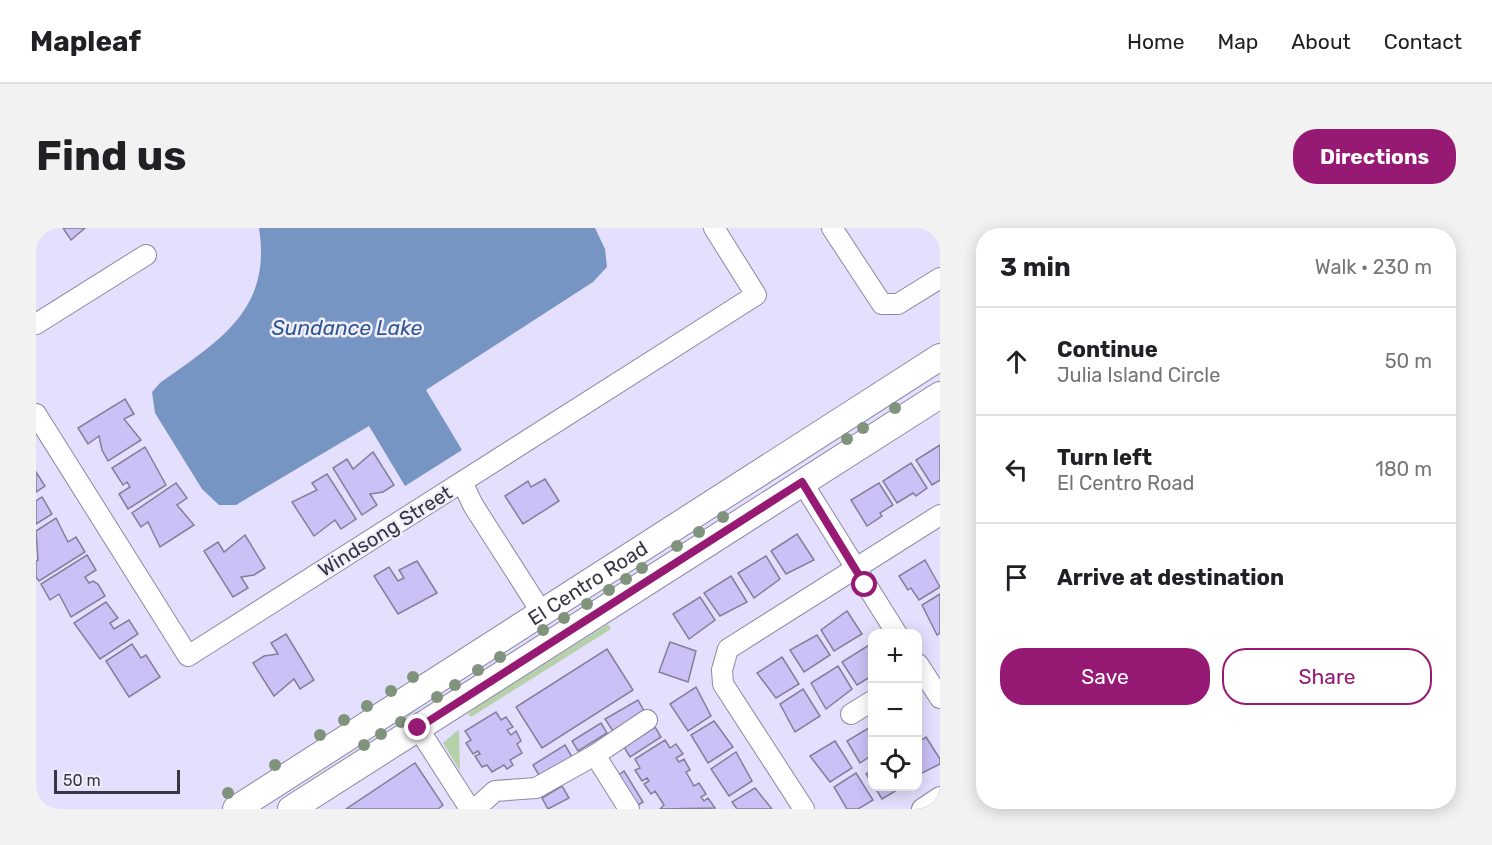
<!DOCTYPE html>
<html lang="en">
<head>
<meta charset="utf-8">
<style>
	body { margin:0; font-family:Rubik,sans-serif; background:#f2f2f2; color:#202124 }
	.controls { position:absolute; right:18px; bottom:18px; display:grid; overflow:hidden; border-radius:12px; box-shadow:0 3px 15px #0003 }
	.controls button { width:54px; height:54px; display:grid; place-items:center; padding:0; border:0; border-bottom:2px solid #e0e0e0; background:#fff; color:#202124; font:30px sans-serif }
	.scale { position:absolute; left:18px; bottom:15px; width:126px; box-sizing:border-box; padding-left:6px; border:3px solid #383642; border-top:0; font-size:16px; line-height:21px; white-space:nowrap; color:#383642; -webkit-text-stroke:4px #f2effc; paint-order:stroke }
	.stop { position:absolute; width:18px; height:18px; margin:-14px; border:4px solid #961973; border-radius:50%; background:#fff }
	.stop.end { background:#961973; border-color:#fff; box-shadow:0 2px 6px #0008 }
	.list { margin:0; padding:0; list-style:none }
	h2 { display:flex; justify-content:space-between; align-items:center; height:78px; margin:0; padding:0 24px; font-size:26px }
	h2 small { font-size:20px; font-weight:400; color:#757577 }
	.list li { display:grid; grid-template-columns:39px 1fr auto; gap:18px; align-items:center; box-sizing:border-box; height:108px; padding:0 24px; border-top:2px solid #e0e0e0 }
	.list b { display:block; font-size:22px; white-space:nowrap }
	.list p { margin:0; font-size:20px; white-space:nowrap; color:#757577 }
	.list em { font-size:20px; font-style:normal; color:#757577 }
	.actions { display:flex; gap:12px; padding:18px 24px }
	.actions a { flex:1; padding:14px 0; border:2px solid #961973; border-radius:24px; text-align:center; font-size:21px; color:#961973 }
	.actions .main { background:#961973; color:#fff }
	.icon { flex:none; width:33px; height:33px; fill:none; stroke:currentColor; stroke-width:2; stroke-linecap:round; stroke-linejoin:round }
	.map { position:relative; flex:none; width:904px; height:581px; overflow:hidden; border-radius:24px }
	header { display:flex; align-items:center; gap:36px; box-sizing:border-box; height:84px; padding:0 30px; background:#fff; border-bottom:2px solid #e0e0e0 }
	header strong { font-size:28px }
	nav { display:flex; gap:33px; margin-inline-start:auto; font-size:21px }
	.intro { display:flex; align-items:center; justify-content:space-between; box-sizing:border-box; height:144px; padding:0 36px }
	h1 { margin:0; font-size:42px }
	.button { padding:15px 27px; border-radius:24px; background:#961973; color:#fff; font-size:21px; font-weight:700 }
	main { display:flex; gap:36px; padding:0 36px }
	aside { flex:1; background:#fff; border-radius:24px; box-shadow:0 3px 15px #0003 }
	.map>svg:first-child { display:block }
	.green { fill:#b6d1a9 }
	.water { fill:#7795c2 }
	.building { fill:#ccc1f7; stroke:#837e99; stroke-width:1.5 }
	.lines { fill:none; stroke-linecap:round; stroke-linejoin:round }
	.minor-casing { stroke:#8c87a3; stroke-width:22 }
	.major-casing { stroke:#8c87a3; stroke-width:28 }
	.minor { stroke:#fff; stroke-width:20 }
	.major { stroke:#fff; stroke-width:26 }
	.tree { fill:#80947d }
	.route { stroke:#961973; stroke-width:8 }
	.labels { text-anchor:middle; stroke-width:5; stroke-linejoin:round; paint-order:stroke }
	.street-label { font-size:20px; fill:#383642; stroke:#f2effc }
	.water-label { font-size:21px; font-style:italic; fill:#305791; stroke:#f2effc }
</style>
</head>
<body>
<header>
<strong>Mapleaf</strong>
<nav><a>Home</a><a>Map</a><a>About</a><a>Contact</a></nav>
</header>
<div class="intro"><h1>Find us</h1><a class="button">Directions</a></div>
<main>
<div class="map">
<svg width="904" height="581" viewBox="0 0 904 581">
	<rect width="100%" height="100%" fill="#e5dffe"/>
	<g class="green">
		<polygon points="572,396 575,401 435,489 432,486 439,480"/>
		<polygon points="422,502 423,504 424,543 407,515"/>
	</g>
	<path class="water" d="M223 0H559L569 21 571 39 557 54 390 162 426 222 369 258 333 198 200 277H183L166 261 119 185 116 164 124 155C183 112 236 83 223 0Z"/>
	<g class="building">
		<polygon points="27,0 49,0 35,12"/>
		<polygon points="89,171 98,186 88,191 105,212 72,233 66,222 63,208 52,216 42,200"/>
		<polygon points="904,217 904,252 896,257 880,232"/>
		<polygon points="109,219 130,257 92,281 83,266 94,259 91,254 87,257 76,240"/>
		<polygon points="337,224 358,257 347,264 334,266 341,277 326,287 297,240 311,231 317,241"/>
		<polygon points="875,235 891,260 880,268 877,265 861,275 847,253"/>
		<polygon points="0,244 9,258 0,264"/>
		<polygon points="291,246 320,291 305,301 299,292 278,308 256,274 281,262 276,255"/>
		<polygon points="509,251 523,273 487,296 469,268 492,253 495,259"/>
		<polygon points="140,255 151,270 141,277 158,297 124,319 112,294 105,299 96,285"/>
		<polygon points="843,255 857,277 844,285 846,288 831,298 815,272"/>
		<polygon points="6,269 16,286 0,296 0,273"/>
		<polygon points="20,290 32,314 40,309 49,324 3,353 0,349 0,333 2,332 0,303"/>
		<polygon points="761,306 778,332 750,346 735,323"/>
		<polygon points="209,307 229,340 218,347 205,349 212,360 197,369 168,323 182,314 188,324"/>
		<polygon points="51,327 60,342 49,349 53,355 57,353 62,356 69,368 35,389 23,366 14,372 5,356"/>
		<polygon points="730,328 744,351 718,370 702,345"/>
		<polygon points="889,332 904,359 883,372 875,360 872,362 863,348"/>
		<polygon points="381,333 401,365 362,386 338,348 353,339 362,353 368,350 363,342"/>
		<polygon points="695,348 711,374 684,388 668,365"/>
		<polygon points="904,366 904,405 901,407 886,377"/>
		<polygon points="664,369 679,392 653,411 637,386"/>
		<polygon points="70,374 82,390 74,395 78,401 93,392 102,406 64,431 38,395"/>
		<polygon points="811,383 826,406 798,423 785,402"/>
		<polygon points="250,406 278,452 264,461 258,451 238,468 217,435 228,428 242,426 235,415"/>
		<polygon points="781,407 794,427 768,444 754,422"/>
		<polygon points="634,414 660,423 652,454 623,444"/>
		<polygon points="96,416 105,430 110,427 124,449 93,469 70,433"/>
		<polygon points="833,417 836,424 836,451 834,449 821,457 806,434"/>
		<polygon points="571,421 597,462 506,520 480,479"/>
		<polygon points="746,429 763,456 740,470 721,445"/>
		<polygon points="802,438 816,461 790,481 775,455"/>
		<polygon points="660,459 675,488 652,503 634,476"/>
		<polygon points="767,461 784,488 759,504 744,476"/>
		<polygon points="602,472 608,483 577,503 569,491"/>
		<polygon points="460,484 465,492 470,489 477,499 471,502 475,507 480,503 485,513 481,516 486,525 474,532 477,537 471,541 468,537 456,544 451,537 446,539 439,528 444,526 442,523 437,526 430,515 435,512 429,503"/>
		<polygon points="678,493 697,519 672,535 655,507"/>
		<polygon points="565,495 571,505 542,523 536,513"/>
		<polygon points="836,498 836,527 824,535 811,513"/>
		<polygon points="619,499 625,509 594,529 588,519"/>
		<polygon points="890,509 904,531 904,536 882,547 882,514"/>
		<polygon points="629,512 634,520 640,516 647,526 640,530 643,534 648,531 654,542 650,544 658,558 663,555 670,566 665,569 668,573 672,570 679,580 624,581 628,577 619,563 615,566 608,556 613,553 611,550 606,553 599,542 604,540 599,531"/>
		<polygon points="799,513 816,540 794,554 774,528"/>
		<polygon points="529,517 536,529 504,549 497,537"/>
		<polygon points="700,524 716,553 693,568 675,541"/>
		<polygon points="379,535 407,577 402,581 310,581"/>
		<polygon points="836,542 836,555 830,546"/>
		<polygon points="588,543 607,574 596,581 577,551"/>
		<polygon points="820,545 837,572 822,581 811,581 798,559"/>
		<polygon points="526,558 533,570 512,581 506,570"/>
		<polygon points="838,558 862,558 861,562 846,571"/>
		<polygon points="719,560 736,581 701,581 696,574"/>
	</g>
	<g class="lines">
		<g class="minor-casing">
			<g id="minor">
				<polyline points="796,0 846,76 862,76 904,50"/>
				<polyline points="0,96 110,27"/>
				<polyline points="0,186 152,428 720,67 678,0"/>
				<polyline points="426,254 437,277 506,385"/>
				<polyline points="766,254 861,406"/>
				<polyline points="882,436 904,470"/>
				<polyline points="815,486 836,473"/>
				<polyline points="382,500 434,581"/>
				<polyline points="559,527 611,492"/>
				<polyline points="439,581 459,563 500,560 559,527 593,581"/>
				<polyline points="768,581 687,456 686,442 692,421 904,287"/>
				<polyline points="886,581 904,569"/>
			</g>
		</g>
		<g class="major-casing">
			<g id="major">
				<path id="s1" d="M200 581 904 129"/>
				<polyline points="255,581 904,167"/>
			</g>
		</g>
		<use href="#minor" class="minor"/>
		<use href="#major" class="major"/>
	</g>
	<g class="tree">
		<circle cx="859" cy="180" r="6"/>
		<circle cx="827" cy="200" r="6"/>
		<circle cx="811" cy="211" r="6"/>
		<circle cx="687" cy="289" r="6"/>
		<circle cx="663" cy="304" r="6"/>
		<circle cx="641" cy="318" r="6"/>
		<circle cx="606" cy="340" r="6"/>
		<circle cx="590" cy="351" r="6"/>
		<circle cx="573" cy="362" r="6"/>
		<circle cx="551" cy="376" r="6"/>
		<circle cx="528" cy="390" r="6"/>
		<circle cx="507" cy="402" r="6"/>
		<circle cx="464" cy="429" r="6"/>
		<circle cx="442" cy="442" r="6"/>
		<circle cx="377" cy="449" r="6"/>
		<circle cx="419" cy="457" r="6"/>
		<circle cx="355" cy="463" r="6"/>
		<circle cx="401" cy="469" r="6"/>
		<circle cx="331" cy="478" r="6"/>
		<circle cx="308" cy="492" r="6"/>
		<circle cx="365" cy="494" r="6"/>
		<circle cx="345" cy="506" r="6"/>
		<circle cx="284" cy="507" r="6"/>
		<circle cx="328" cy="517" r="6"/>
		<circle cx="239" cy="537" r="6"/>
		<circle cx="192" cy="565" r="6"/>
	</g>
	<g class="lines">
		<polyline class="route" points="382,500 766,254 829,357"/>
	</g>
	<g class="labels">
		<g class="street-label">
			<text transform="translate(349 303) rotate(-32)" y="7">Windsong Street</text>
			<text dy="7" stroke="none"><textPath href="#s1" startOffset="418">El Centro Road</textPath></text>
		</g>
		<g class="water-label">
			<text x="311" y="107">Sundance Lake</text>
		</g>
	</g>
</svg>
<div class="controls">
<button>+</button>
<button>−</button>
<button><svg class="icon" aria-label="locate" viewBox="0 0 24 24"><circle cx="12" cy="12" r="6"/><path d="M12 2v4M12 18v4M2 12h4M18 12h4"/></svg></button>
</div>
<div class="scale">50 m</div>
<div class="stop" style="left:829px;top:357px"></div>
<div class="stop end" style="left:382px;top:500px"></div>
</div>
<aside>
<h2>3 min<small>Walk · 230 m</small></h2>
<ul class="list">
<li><svg class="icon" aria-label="ahead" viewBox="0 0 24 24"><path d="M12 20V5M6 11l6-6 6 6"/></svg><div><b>Continue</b><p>Julia Island Circle</p></div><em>50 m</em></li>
<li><svg class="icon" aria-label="left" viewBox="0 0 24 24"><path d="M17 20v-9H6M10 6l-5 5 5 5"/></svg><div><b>Turn left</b><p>El Centro Road</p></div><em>180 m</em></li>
<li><svg class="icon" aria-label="arrive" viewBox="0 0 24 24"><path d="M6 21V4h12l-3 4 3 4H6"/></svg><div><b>Arrive at destination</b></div></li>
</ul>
<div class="actions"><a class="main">Save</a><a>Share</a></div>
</aside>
</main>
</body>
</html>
